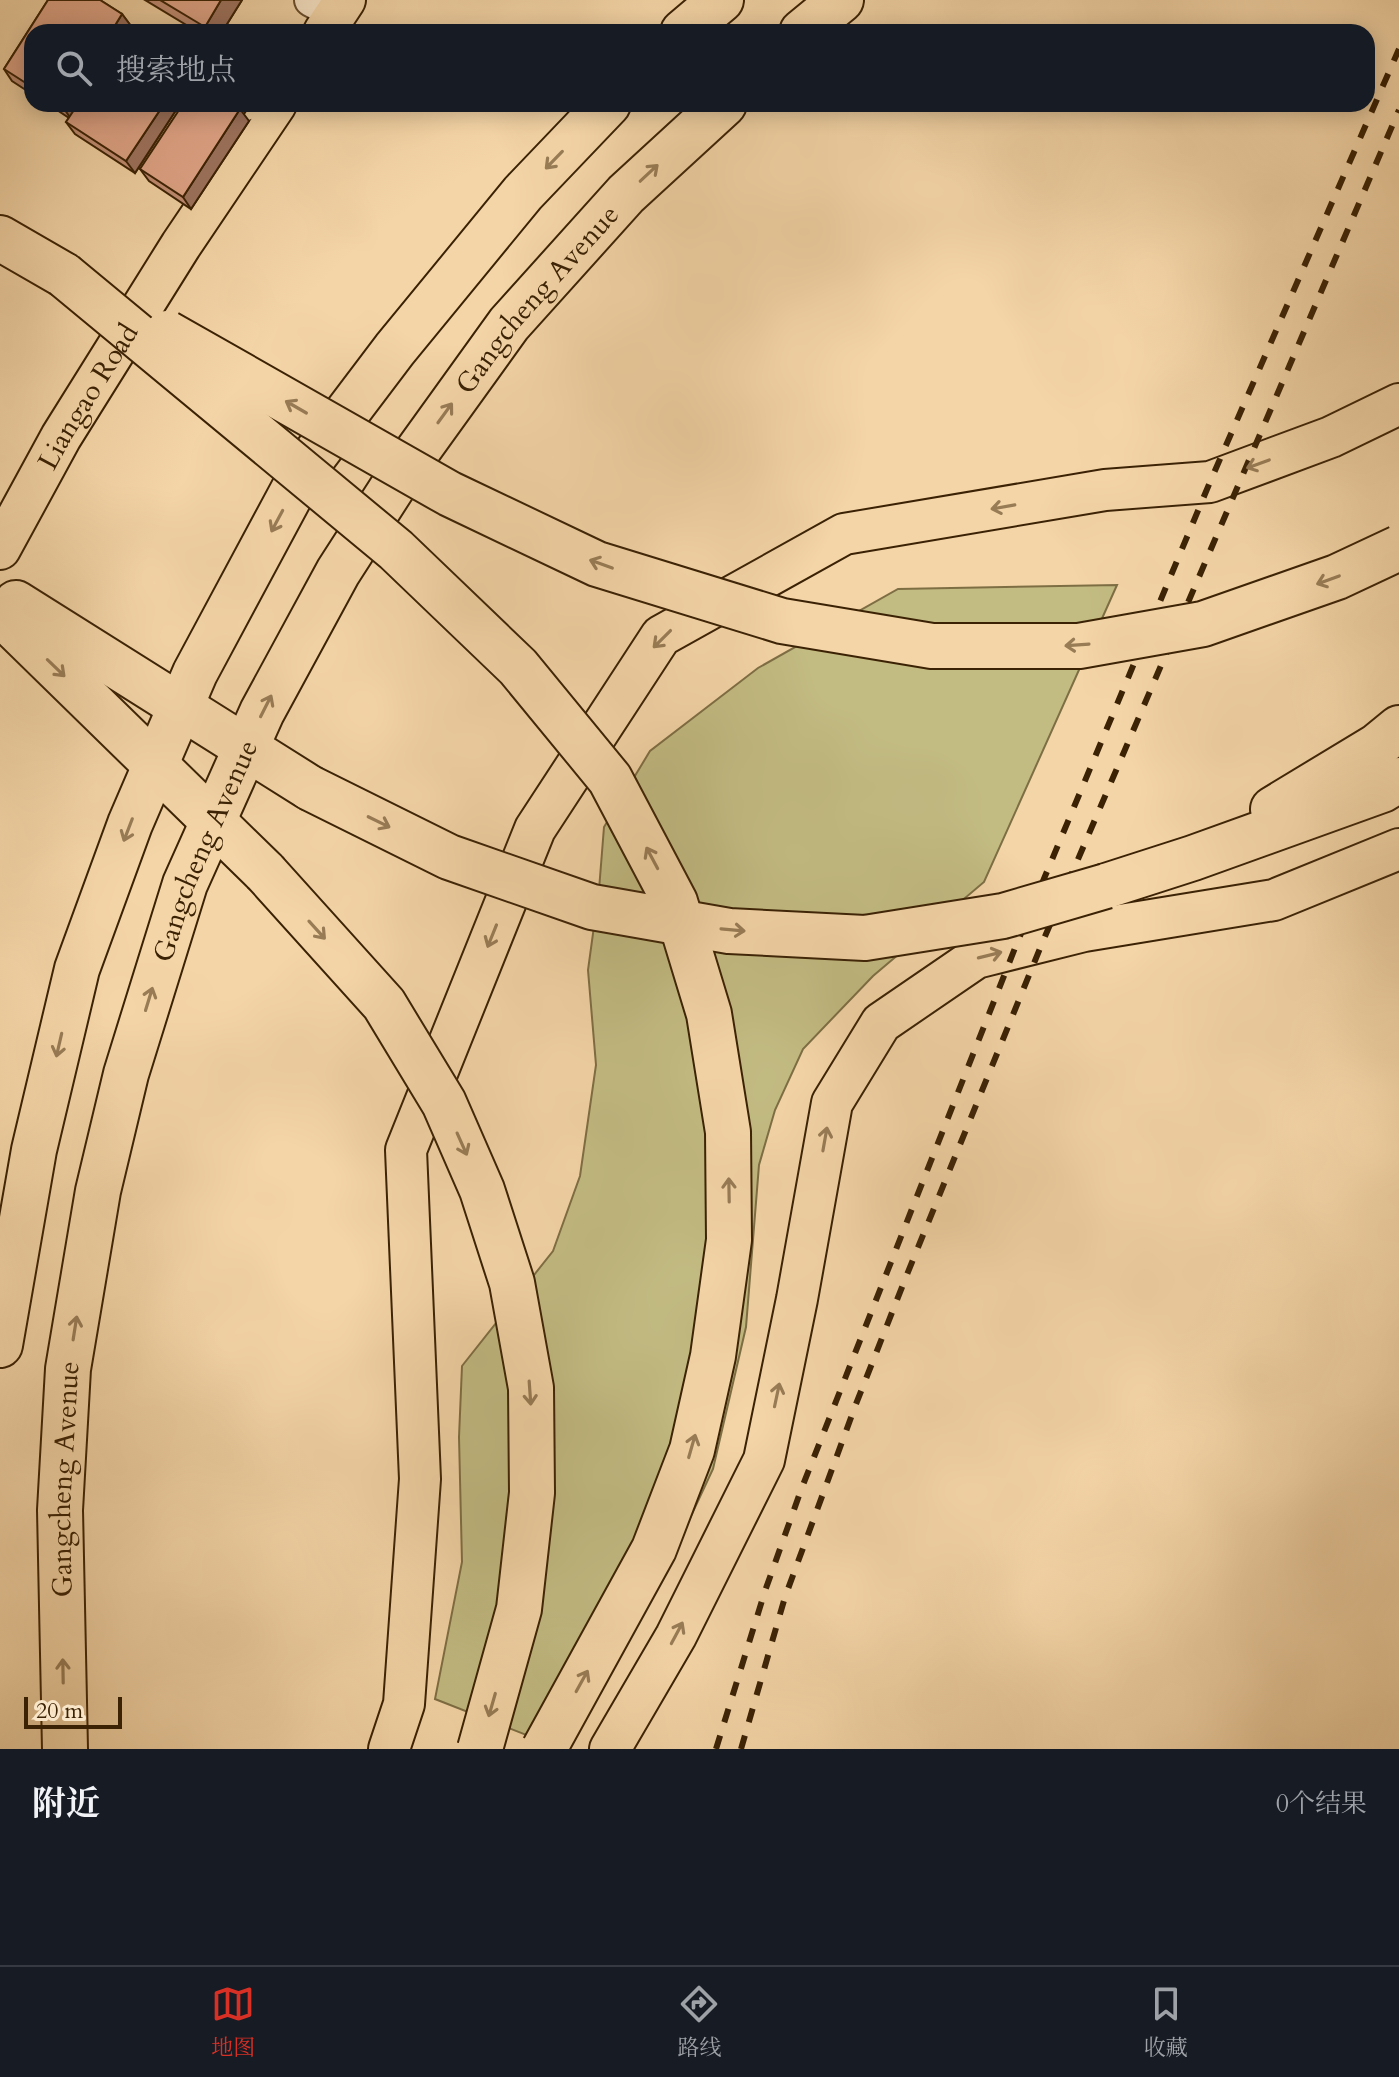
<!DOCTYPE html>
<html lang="zh">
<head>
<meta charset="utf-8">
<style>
	body { margin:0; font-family:Cardo,"Noto Serif SC",serif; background:#242831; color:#f1f3f6 }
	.scale { position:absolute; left:24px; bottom:20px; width:98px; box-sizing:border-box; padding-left:8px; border:4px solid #3b2205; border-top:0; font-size:22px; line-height:28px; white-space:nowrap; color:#3b2205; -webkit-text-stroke:6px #f8e4c6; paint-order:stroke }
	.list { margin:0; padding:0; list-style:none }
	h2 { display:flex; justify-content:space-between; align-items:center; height:104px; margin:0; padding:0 32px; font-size:34px }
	h2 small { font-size:26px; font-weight:400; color:#9ea1a6 }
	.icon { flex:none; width:44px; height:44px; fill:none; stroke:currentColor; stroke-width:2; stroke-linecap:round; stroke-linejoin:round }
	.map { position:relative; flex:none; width:1399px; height:1749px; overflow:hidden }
	.search { position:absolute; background:#171b24; box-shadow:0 4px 20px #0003; left:24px; right:24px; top:24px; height:88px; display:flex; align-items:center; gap:20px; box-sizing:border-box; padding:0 28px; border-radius:24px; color:#9ea1a6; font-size:30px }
	.sheet { height:216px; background:#171b24 }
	nav { display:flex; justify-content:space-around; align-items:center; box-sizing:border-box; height:112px; border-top:2px solid #363941; background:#171b24; font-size:22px; color:#9ea1a6 }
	nav a { display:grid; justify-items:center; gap:4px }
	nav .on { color:#d93025 }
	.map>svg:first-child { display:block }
	.green { fill:#c2bb82; stroke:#7e6e44; stroke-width:2 }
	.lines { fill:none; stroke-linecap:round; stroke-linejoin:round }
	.minor-casing { stroke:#694f2e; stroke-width:36 }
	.major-casing { stroke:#3b2205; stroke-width:44 }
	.highway-casing { stroke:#3b2205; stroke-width:48 }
	.minor { stroke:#f8e4c6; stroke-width:32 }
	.major { stroke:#f4d5a7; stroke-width:40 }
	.highway { stroke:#f4d5a7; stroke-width:44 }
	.rail { stroke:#3b2205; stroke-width:6; stroke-dasharray:14 14; stroke-linecap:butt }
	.highway-bridge-casing { stroke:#3b2205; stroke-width:48; stroke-linecap:butt }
	.highway-bridge { stroke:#f4d5a7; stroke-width:44 }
	.wall { fill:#c28f76; stroke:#3b2205; stroke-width:2 }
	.shaded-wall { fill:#9e7460; stroke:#3b2205; stroke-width:2 }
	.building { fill:#e1a689; stroke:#3b2205; stroke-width:2 }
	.oneway { stroke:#987c56 }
	.labels { text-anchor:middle; stroke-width:7; stroke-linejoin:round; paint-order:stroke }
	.street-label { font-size:28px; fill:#3b2205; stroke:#f8e4c6 }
</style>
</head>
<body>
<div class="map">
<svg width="1399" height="1749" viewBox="0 0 1399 1749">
	<rect width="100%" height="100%" fill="#f4d5a7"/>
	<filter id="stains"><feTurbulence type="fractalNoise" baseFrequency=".0025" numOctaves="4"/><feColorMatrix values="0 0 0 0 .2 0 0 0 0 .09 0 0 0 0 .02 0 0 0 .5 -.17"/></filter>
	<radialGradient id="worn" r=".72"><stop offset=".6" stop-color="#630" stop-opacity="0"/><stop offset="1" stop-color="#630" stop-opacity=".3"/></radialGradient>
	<polygon class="green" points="1117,585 984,882 873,976 803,1049 775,1110 759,1165 746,1327 713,1469 662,1578 562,1749 435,1699 462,1562 459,1437 462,1366 553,1251 580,1176 596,1065 588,970 599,890 604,827 650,751 758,668 898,589"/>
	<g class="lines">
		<g class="minor-casing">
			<polyline id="minor" points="311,0 336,13"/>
		</g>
		<g class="major-casing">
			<g id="major">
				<polyline points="324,32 345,0"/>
				<path id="s1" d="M0 549 61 437 181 245 276 104"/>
				<polyline points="389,1749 404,1704 420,1479 406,1150 535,829 661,636 844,534 1105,490 1210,482 1331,437 1399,404"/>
				<polyline points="610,1749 676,1636 764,1460 797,1299 832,1103 881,1023 976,958 1084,931 1274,900 1399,849"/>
			</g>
		</g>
		<g class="highway-casing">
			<g id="highway">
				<polyline points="683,32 721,0"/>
				<polyline points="802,32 841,0"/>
				<polyline points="0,238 64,275"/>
				<polyline points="16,603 310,788"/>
				<polyline points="0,613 265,872"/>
				<polyline points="1273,809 1377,746 1399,728"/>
				<polyline points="1106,886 1193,858 1382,790 1399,780"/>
				<polyline points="0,1345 34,1150 77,969 130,824 195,673 305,468 395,349 523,193 608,104"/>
				<path id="s2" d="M65 1749 60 1510 68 1369 98 1191 126 1074 185 884 262 712 338 572 401 474 509 324 626 194 724 104"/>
			</g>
		</g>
		<use href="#minor" class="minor"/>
		<use href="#major" class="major"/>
		<use href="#highway" class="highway"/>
		<g class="rail">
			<polyline points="716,1749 765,1591 801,1490 1015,948 1210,482 1399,49"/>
			<polyline points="741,1749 785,1597 856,1404 908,1272 1043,941 1399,110"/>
		</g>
		<g class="highway-bridge-casing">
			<g id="highway-bridge">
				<polyline points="64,275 396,550 518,667 610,779 675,902 709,1014 728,1132 729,1240 713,1356 692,1450 654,1549 544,1749"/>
				<polyline points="167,333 450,494 597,564 782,621 932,646 1079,646 1203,624 1337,577 1399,548"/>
				<polyline points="310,788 449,857 592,907 729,931 865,938 1003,916 1106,886"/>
				<polyline points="265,872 384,1004 444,1103 482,1190 512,1283 531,1388 532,1493 519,1609 480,1749"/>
			</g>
		</g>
		<use href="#highway-bridge" class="highway-bridge"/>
	</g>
	<g class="wall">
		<polygon points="48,0 100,0 122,14 131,26 128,32 32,32 32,94 12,81 4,69"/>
		<polygon points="145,0 242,0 222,32 198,32"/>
		<polygon points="48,104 180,104 135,173 75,134 66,122 69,118"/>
		<polygon points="249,121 191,209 149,181 140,169"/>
	</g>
	<g class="shaded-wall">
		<polygon points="221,0 242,0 222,32 208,32 205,27"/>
		<polygon points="122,14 131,26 127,32 111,32"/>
		<polygon points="65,104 81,104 71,119 63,107"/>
		<polygon points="164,104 180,104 135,173 126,161"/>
		<polygon points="240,109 249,121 191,209 183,197"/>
	</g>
	<g class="building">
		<polygon points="48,0 100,0 122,14 111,32 32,32 32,87 4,69"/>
		<polygon points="160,0 221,0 205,27"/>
		<polygon points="78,104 164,104 126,161 66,122"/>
		<polygon points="183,104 233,104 240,109 183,197 140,169"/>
	</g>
	<defs><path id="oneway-shaft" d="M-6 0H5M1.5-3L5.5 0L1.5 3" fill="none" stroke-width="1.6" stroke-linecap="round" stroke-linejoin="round" transform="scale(2)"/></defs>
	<g class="oneway">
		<use href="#oneway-shaft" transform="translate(554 160) rotate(134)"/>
		<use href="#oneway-shaft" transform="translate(649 173) rotate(-43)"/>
		<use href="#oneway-shaft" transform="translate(296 407) rotate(-150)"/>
		<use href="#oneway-shaft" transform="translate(445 413) rotate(-54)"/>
		<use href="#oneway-shaft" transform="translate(1258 464) rotate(160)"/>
		<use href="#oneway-shaft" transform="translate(1003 507) rotate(170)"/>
		<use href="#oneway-shaft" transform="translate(277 521) rotate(118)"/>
		<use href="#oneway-shaft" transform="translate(601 564) rotate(-160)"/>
		<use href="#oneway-shaft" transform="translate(1328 580) rotate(160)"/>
		<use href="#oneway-shaft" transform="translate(662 639) rotate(135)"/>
		<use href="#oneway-shaft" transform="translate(1077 645) rotate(176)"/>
		<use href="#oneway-shaft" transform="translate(56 668) rotate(44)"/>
		<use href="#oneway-shaft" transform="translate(266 706) rotate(-63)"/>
		<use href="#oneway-shaft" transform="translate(379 822) rotate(26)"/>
		<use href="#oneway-shaft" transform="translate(128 830) rotate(111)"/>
		<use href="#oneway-shaft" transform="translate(652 858) rotate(-118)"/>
		<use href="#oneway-shaft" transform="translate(317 930) rotate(48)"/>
		<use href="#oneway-shaft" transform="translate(733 930) rotate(5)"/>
		<use href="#oneway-shaft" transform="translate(492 936) rotate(112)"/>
		<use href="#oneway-shaft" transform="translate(990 955) rotate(-14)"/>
		<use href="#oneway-shaft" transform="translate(149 999) rotate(-73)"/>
		<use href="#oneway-shaft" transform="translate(59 1045) rotate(103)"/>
		<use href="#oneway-shaft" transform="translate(825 1139) rotate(-80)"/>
		<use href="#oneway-shaft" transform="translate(462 1144) rotate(66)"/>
		<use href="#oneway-shaft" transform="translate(729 1190) rotate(-91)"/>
		<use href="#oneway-shaft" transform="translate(75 1328) rotate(-81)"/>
		<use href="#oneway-shaft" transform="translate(530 1393) rotate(86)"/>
		<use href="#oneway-shaft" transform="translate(777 1395) rotate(-78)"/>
		<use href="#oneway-shaft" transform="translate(692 1446) rotate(-74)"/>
		<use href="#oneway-shaft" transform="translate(677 1633) rotate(-62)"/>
		<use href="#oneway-shaft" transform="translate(63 1671) rotate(-91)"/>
		<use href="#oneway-shaft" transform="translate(582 1681) rotate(-61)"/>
		<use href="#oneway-shaft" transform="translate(492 1705) rotate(106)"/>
	</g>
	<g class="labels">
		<g class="street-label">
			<text dy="10" stroke="none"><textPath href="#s2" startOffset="1566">Gangcheng Avenue</textPath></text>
			<text dy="10" stroke="none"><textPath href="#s1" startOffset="176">Liangao Road</textPath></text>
			<text dy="10" stroke="none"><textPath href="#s2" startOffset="918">Gangcheng Avenue</textPath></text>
			<text dy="10" stroke="none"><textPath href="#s2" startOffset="270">Gangcheng Avenue</textPath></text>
		</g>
	</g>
	<rect width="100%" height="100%" filter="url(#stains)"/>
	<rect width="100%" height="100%" fill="url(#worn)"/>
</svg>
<div class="scale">20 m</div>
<div class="search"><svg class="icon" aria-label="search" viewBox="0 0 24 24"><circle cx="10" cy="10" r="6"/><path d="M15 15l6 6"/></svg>搜索地点</div>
</div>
<section class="sheet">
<h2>附近<small>0个结果</small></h2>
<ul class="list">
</ul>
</section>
<nav>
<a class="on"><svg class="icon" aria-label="map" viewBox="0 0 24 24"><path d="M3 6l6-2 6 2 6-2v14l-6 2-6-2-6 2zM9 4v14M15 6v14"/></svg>地图</a>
<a><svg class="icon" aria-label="directions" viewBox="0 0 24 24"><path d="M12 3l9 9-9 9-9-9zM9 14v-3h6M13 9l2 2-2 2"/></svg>路线</a>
<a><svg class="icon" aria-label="saved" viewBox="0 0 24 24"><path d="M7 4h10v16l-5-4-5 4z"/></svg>收藏</a>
</nav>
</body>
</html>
